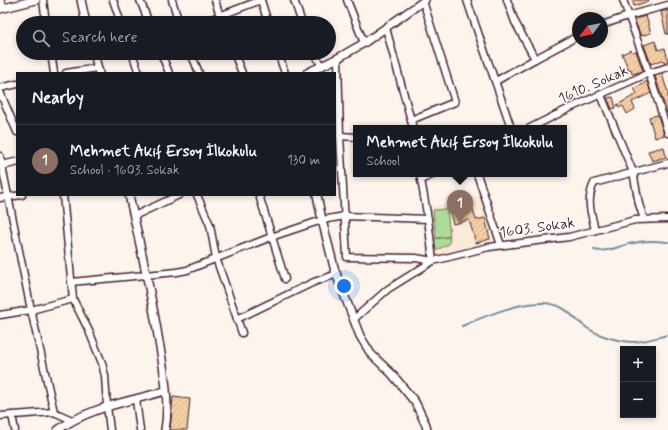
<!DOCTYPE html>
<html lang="en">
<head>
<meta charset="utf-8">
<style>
	body { margin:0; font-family:Mynerve,sans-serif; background:#20242c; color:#f1f3f6 }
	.controls { position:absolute; right:12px; bottom:12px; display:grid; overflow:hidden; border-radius:0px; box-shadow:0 2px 6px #0003 }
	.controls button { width:36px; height:36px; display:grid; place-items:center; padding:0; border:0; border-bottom:1px solid #363941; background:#171b24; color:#f1f3f6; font:20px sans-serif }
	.compass { position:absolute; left:572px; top:12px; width:36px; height:36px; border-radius:50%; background:#171b24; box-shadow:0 2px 6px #0003; rotate:238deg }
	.you { position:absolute; left:344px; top:286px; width:14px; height:14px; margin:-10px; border:3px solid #fff; border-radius:50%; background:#1a73e8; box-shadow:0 0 0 6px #1a73e833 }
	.badge { display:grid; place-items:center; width:26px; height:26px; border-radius:50%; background:#d93025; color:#fff; font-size:13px; font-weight:700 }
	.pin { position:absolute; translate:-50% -33px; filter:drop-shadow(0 1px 2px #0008) }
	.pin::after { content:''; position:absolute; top:21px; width:14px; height:12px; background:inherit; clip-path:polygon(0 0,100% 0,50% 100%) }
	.popup { position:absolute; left:353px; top:125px; width:214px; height:52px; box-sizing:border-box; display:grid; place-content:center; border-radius:0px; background:#171b24; filter:drop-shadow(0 1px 3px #0005); font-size:13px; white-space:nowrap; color:#9ea1a6 }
	.popup b { font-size:15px; color:#f1f3f6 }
	.popup::after { content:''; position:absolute; left:50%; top:100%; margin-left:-8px; border:8px solid transparent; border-top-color:#171b24 }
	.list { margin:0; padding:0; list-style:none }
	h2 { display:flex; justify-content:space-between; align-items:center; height:52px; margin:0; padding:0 16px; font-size:17px }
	h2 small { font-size:13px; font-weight:400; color:#9ea1a6 }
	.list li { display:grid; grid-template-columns:26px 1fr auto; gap:12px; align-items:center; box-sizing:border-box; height:72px; padding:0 16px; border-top:1px solid #363941 }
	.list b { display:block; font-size:15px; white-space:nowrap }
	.list p { margin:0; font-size:13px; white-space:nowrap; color:#9ea1a6 }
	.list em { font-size:13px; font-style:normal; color:#9ea1a6 }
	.icon { flex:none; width:22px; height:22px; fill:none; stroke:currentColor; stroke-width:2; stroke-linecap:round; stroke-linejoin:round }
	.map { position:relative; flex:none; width:668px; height:430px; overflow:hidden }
	.search { position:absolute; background:#171b24; box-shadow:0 2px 6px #0003; left:16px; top:16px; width:320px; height:44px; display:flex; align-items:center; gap:10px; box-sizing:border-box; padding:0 14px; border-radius:22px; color:#9ea1a6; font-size:15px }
	.panel { position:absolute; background:#171b24; box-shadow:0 2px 6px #0003; left:16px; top:72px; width:320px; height:124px; border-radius:0px }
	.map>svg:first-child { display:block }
	.built { fill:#faead7 }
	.green { fill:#addb9a; stroke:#7c7d62 }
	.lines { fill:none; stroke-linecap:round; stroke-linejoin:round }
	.stream { stroke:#6f8d9b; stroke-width:2 }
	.building { fill:url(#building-hatch); stroke:#4a1f2b }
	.minor-casing { stroke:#4a1f2b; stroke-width:9 }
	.tertiary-casing { stroke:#4a1f2b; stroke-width:10 }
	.minor { stroke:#fff; stroke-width:6 }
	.tertiary { stroke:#fff; stroke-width:7 }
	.labels { text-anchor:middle; stroke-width:3; stroke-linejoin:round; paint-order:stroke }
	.street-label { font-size:15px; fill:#4a1f2b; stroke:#fff }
</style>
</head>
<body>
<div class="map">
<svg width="668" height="430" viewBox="0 0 668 430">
	<defs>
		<pattern id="building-hatch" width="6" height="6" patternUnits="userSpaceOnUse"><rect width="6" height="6" fill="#f4cfa4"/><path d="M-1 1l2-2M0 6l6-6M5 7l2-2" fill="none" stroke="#d3b18d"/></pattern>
	</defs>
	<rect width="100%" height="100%" fill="#fdf5ed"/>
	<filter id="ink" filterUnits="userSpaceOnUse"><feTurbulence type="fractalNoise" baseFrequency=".025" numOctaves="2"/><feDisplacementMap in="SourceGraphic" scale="8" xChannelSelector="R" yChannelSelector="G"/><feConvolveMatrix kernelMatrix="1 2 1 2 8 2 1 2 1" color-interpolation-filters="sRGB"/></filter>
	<g filter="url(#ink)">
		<polygon class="built" points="481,195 493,240 462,249 435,260 431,206 455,203"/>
		<g class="green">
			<polygon points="447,209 450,236 436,238 433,210"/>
			<polygon points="450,237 449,244 435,251 434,239"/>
		</g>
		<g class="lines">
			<g class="stream">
				<path d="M594 250C608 253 620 245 634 243 646 240 656 241 668 242"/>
				<path d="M462 326C485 316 525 299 551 304 566 306 572 317 583 325 595 335 619 342 635 342 646 341 658 337 668 335"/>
			</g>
		</g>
		<g class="building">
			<polygon points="632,0 649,0 649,1 634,6"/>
			<polygon points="668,10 668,34 666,34 661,12"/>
			<polygon points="646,16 651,33 641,36 634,19"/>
			<polygon points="655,41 658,50 665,48 668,61 664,63 663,60 651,64 644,45"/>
			<polygon points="631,50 633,52 636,51 643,71 632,74 631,69 629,70 622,54"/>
			<polygon points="662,74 667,90 668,90 668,113 667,113 655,76"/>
			<polygon points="647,81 651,93 632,102 635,109 627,114 623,106 619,108 617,105 637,94 634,88 644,84 644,83"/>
			<polygon points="613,97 616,108 612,109 607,98"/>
			<polygon points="658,115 664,135 655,138 649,117"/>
			<polygon points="664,147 666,157 652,161 648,151"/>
			<polygon points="471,203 476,220 485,218 490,239 476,243 469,220 453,224 449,209"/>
			<polygon points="173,397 190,399 187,430 170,430"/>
		</g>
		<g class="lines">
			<g class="minor-casing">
				<g id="minor">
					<polyline points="1,0 3,8"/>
					<polyline points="43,0 46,23"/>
					<polyline points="113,0 121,23"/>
					<polyline points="140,0 149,23"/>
					<polyline points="172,0 179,23"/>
					<polyline points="215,0 222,23"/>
					<polyline points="261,0 268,23"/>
					<polyline points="294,0 302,23"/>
					<polyline points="347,0 364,43"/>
					<path d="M467 0C481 43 497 85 511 128"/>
					<polyline points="507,0 515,22 535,59"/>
					<polyline points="623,0 649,73 668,133"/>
					<polyline points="201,23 261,0"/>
					<polyline points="602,25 628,16 668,5"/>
					<polyline points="386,28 413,128"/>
					<polyline points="51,53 54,73"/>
					<polyline points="132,53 139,73"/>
					<polyline points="161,53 169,73"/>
					<polyline points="191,53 199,73"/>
					<polyline points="234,53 242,73"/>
					<polyline points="278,53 285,73"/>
					<polyline points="314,53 322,66"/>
					<polyline points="338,58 340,136 347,257 416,258 433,261"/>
					<polyline points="66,73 97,68"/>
					<polyline points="496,81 535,59 578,36"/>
					<polyline points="0,88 17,84"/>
					<polyline points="0,92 17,132"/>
					<polyline points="601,95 633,172 639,204 644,219"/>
					<polyline points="411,120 455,102 423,1"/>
					<polyline points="530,128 570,108 649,73 668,67"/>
					<polyline points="340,136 356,137"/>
					<polyline points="0,156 31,310 73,299 63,195"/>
					<polyline points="420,174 428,219 433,261"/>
					<polyline points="477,174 501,245"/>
					<polyline points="421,180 434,174"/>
					<polyline points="197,195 210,225 216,258 242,333"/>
					<polyline points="259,195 285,279"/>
					<polyline points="0,198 22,195"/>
					<polyline points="134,216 179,195"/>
					<path d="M595 230C591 212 586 201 594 183L668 163"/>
					<polyline points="71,282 177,272 187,270 271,237 322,220 345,216 428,219"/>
					<polyline points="73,299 89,331 102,363 105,376 107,406 110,430"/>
					<polyline points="0,315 31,310 54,412"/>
					<polyline points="237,319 314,282 337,274"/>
					<polyline points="354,319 388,289 433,261 489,247 569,237 635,220 668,219"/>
					<polyline points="136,400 140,430"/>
					<polyline points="12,415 15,430"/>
					<polyline points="0,416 54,412 72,420"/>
				</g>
			</g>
			<g class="tertiary-casing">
				<g id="tertiary">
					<polyline points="81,0 86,23"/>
					<polyline points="0,9 36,0"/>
					<polyline points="94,53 99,73"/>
					<polyline points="307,73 338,58 364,43 425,0"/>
					<polyline points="0,166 17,162"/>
					<path d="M129 195C140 244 151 292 159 342 164 370 170 402 165 430"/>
					<polyline points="317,195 322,220 335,271 360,336 371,354 392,374 415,402 426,425 427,430"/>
					<path d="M58 430C89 407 129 402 165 391"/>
				</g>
			</g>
			<use href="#minor" class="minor"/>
			<use href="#tertiary" class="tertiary"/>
		</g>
	</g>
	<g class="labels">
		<g class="street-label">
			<text transform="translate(593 84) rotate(-24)" y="5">1610. Sokak</text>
			<text transform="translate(537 227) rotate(-8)" y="5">1603. Sokak</text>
		</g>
	</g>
</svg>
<div class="controls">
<button>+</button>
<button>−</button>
</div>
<svg class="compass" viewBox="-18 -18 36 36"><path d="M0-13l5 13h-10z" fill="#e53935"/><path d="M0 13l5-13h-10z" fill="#9ea1a6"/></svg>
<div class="you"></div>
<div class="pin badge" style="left:460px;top:223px;background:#8d6e63">1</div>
<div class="popup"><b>Mehmet Akif Ersoy İlkokulu</b>School</div>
<div class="search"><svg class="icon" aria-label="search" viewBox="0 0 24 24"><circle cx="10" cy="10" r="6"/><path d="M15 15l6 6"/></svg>Search here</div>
<section class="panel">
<h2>Nearby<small></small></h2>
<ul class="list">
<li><span class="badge" style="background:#8d6e63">1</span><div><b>Mehmet Akif Ersoy İlkokulu</b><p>School · 1603. Sokak</p></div><em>130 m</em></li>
</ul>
</section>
</div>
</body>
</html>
